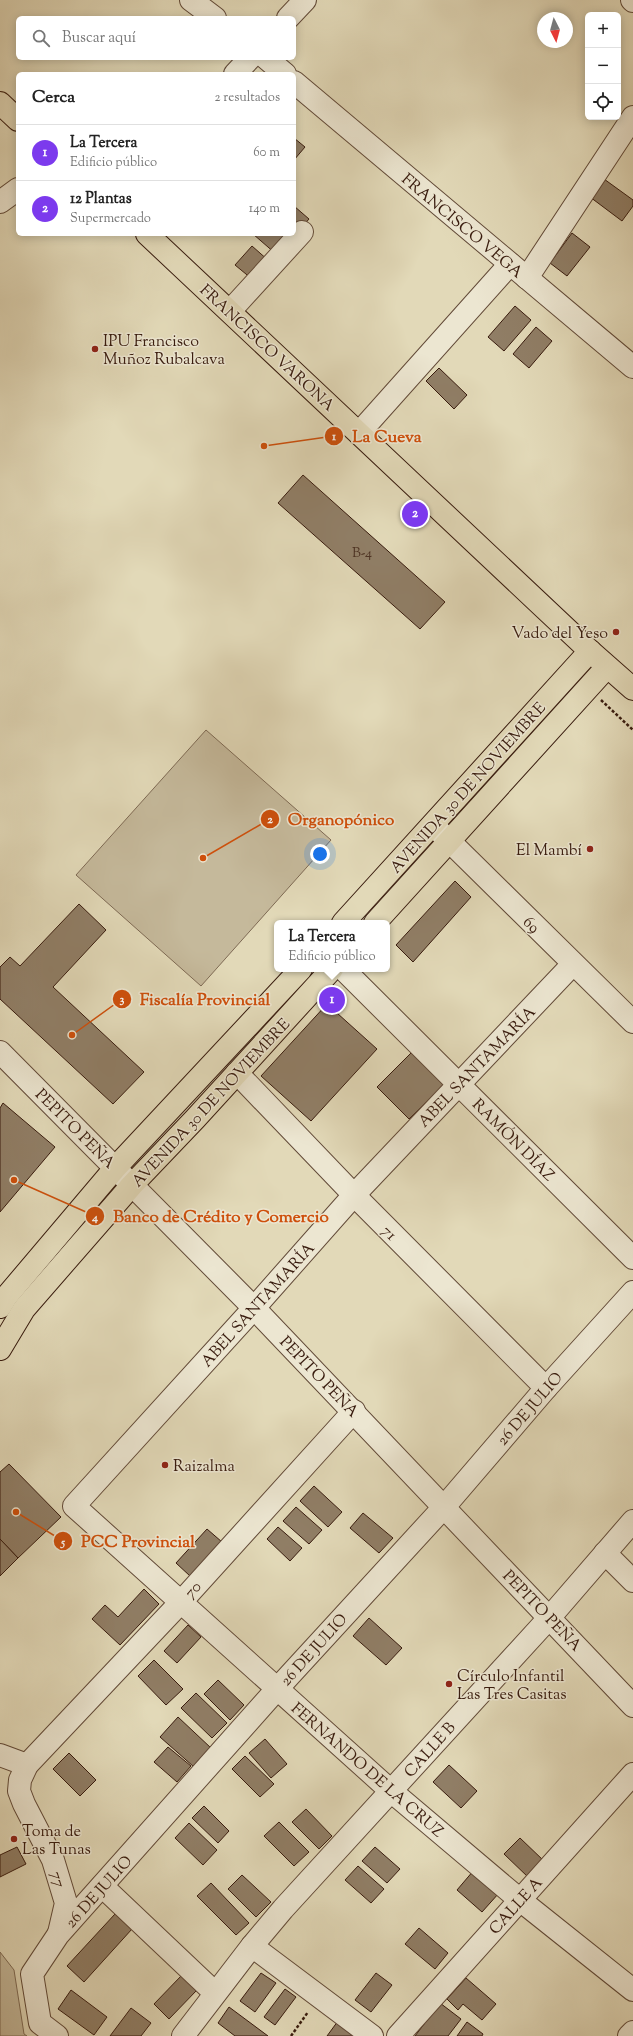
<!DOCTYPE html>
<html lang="es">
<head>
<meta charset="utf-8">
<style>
	body { margin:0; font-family:"Sorts Mill Goudy",serif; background:#f6f6f6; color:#222 }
	.controls { position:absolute; right:12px; top:12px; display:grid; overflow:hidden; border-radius:6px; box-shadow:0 2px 10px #0003 }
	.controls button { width:36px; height:36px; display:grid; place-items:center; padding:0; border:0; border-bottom:1px solid #e0e0e0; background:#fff; color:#222; font:20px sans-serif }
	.compass { position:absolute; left:537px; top:12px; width:36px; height:36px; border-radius:50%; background:#fff; box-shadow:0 2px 10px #0003; rotate:174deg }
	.you { position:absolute; left:320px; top:854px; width:14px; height:14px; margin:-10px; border:3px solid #fff; border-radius:50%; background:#1a73e8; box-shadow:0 0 0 6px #1a73e833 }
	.badge { display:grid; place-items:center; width:26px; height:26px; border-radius:50%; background:#7c3aed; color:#fff; font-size:13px; font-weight:700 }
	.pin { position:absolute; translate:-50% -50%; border:2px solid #fff; box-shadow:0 1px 4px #0006 }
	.popup { position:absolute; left:274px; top:920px; width:116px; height:52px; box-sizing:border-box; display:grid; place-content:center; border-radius:6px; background:#fff; filter:drop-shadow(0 1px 3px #0005); font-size:13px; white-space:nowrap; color:#767676 }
	.popup b { font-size:15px; color:#222 }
	.popup::after { content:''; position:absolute; left:50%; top:100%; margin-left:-8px; border:8px solid transparent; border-top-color:#fff }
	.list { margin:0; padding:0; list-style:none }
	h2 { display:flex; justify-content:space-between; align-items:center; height:52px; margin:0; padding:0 16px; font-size:17px }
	h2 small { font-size:13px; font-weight:400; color:#767676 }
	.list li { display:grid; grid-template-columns:26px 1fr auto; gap:12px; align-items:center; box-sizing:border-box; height:56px; padding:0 16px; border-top:1px solid #e0e0e0 }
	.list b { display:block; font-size:15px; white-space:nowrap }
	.list p { margin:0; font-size:13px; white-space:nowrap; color:#767676 }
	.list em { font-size:13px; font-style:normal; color:#767676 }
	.icon { flex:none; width:22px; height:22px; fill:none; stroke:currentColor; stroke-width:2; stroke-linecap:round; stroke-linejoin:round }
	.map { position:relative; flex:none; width:633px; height:2036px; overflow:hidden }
	.search { position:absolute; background:#fff; box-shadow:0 2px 10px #0003; left:16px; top:16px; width:280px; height:44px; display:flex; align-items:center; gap:10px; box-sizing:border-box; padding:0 14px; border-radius:6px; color:#767676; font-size:15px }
	.panel { position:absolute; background:#fff; box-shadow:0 2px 10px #0003; left:16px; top:72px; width:280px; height:164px; border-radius:6px }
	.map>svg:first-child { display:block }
	.green { fill:#c5b99b; stroke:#7e6a54 }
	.building { fill:#907e66; stroke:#381b0e }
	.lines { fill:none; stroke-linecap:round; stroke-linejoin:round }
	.minor-casing { stroke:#624a38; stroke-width:24 }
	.major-casing { stroke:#381b0e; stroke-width:24 }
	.path { stroke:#381b0e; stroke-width:2.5; stroke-dasharray:3 2; stroke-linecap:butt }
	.minor { stroke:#ece6d1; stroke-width:22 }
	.major { stroke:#e2d9b8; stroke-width:22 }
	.poi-dot { fill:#8f2418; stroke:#ece6d1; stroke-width:1.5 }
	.labels { text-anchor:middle; stroke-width:3; stroke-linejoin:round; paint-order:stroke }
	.number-label { font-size:14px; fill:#4e3424 }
	.street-label { font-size:16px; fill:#381b0e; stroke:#ece6d1 }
	.poi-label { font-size:16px; fill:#381b0e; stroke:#ece6d1; text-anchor:start }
	.leader { fill:none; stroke:#ce500c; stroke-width:1.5 }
	.callout-dot { fill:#ce500c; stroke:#ece6d1; stroke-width:1.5 }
	.mark-label { font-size:12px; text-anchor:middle; font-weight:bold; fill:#fff }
	.callout-label { font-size:17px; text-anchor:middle; font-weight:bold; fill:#ce500c; stroke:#ece6d1; stroke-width:3; stroke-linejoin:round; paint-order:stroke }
</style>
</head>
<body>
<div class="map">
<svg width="633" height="2036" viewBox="0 0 633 2036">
	<rect width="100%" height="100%" fill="#e2d9b8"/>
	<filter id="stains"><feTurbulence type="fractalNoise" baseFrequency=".005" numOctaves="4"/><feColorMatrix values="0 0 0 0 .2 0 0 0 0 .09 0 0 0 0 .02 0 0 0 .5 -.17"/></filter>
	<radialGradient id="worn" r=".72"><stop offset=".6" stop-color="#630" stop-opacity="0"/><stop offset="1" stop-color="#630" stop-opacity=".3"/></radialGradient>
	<g class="green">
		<polygon points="206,730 331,840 201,986 76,875"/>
		<polygon points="0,1952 14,1970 24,2034 27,2036 0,2036"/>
	</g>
	<g class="building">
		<polygon points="294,138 305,147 294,160"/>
		<polygon points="604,179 633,200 633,206 622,221 590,197"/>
		<polygon points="294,206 309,219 296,234 294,232"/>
		<polygon points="572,233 590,247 567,276 550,263"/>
		<polygon points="253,234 283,234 289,240 276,254"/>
		<polygon points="252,246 269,261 252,279 235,265"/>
		<polygon points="515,306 531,320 504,351 488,337"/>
		<polygon points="536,327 552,341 529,368 513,354"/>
		<polygon points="439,368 467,395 454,409 426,381"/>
		<polygon points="303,475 445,602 420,629 278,503"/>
		<polygon points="455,881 471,897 413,962 396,945"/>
		<polygon points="79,904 106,930 53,987 144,1072 113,1104 0,999 0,967 10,957 20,966"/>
		<polygon points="327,1004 377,1049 311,1121 261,1076"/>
		<polygon points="412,1052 444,1085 409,1119 377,1087"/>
		<polygon points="3,1103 55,1147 0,1212 0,1108"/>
		<polygon points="9,1464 61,1517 18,1558 0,1539 0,1472"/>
		<polygon points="314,1486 342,1512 328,1527 300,1501"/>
		<polygon points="296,1507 322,1530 309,1544 283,1521"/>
		<polygon points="363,1513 393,1538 379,1553 350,1528"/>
		<polygon points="278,1527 302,1548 290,1561 267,1539"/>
		<polygon points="207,1529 222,1542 190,1576 176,1563"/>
		<polygon points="0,1539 18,1558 0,1576"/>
		<polygon points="144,1589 159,1604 120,1645 92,1619 105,1605 118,1617"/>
		<polygon points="369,1618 402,1648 386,1665 353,1636"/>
		<polygon points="188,1625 201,1637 177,1663 164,1651"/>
		<polygon points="154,1660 183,1689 166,1705 138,1676"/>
		<polygon points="218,1680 244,1705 230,1720 204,1694"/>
		<polygon points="196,1693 227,1723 212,1738 181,1708"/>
		<polygon points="178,1717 211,1748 194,1767 160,1737"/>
		<polygon points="265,1739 287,1764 271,1778 249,1753"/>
		<polygon points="168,1747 191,1766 177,1782 154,1762"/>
		<polygon points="69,1753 96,1780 80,1796 53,1769"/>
		<polygon points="245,1756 274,1784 260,1797 232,1769"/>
		<polygon points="449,1765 477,1791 461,1808 433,1782"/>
		<polygon points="204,1806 229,1831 218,1843 192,1818"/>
		<polygon points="306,1809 332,1836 319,1849 292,1822"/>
		<polygon points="279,1822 309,1852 294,1866 264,1836"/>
		<polygon points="189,1823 217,1850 203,1865 175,1838"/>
		<polygon points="520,1838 544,1861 529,1878 504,1854"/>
		<polygon points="17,1847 26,1864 0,1877 0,1855"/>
		<polygon points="375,1847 400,1869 387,1883 362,1861"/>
		<polygon points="358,1866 384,1889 371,1903 345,1880"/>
		<polygon points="474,1870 499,1893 482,1912 457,1890"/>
		<polygon points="242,1875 271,1902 256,1917 228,1889"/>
		<polygon points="211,1883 249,1923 236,1935 197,1896"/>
		<polygon points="115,1914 132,1929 84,1982 67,1966"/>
		<polygon points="419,1928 448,1953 435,1969 405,1944"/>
		<polygon points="261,1973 276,1983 255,2012 240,2001"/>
		<polygon points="376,1973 392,1985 371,2012 355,2000"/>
		<polygon points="182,1975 197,1990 169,2019 154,2004"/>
		<polygon points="466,1978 496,2004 482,2020 463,2004 458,2010 447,1999"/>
		<polygon points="285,1989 296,1997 275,2025 264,2017"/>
		<polygon points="71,1990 107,2017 94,2035 58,2009"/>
		<polygon points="440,2003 461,2019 448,2036 415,2036"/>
		<polygon points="229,2007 268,2036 235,2036 218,2023"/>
		<polygon points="131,2008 151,2023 141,2036 110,2036"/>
		<polygon points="338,2021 354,2033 352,2036 327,2036"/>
		<polygon points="467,2022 483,2034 482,2036 457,2036"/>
	</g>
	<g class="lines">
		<g class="minor-casing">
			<g id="minor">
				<polyline points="191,0 215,18"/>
				<polyline points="632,0 633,1"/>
				<polyline points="288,18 305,0"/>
				<polyline points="266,58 285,74"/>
				<polyline points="235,74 250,58"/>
				<polyline points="294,82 633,367"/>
				<polyline points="0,202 18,189"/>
				<polyline points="527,278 633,117"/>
				<polyline points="230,311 302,232"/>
				<polyline points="359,433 510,264"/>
				<polyline points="433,825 633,1022"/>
				<polyline points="573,964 354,1195 254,1308 74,1506 391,1791 520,1900 633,1990"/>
				<polyline points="343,969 633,1258"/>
				<polyline points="0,1052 254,1308 633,1706"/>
				<polyline points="237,1073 354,1195 546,1388"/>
				<polyline points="605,1553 633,1581"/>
				<polyline points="0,1755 27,1765"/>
				<polyline points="102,1886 215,1993"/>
				<polyline points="59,1933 66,1903 53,1860 24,1804 19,1791 20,1780 27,1765 181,1602 354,1411"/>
				<polyline points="252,1946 372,2036"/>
				<polyline points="57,2036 40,2023 32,1974 58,1935 277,1689 444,1507 546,1388 633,1292"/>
				<polyline points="183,2036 252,1946 283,1909 550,1617 633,1521"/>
				<polyline points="398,2036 633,1774"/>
				<polyline points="629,2036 633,2032"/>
			</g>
		</g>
		<g class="major-casing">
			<g id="major">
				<polyline points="0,103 18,120"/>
				<polyline points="147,234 590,651 633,689"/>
				<polyline points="343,923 590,651"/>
				<polyline points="375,923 607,667"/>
				<polyline points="0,1307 6,1297 116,1167 301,969"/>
				<polyline points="0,1349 24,1309 132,1185 195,1119 332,969"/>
			</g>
		</g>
		<g class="path">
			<polyline points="601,700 633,730"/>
			<polyline points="291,2036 308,2012"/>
		</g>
		<use href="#minor" class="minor"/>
		<use href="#major" class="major"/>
	</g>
	<g class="poi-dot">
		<circle cx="95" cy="349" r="4"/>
		<circle cx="616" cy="632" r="4"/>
		<circle cx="590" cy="849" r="4"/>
		<circle cx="165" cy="1465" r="4"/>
		<circle cx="449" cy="1684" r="4"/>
		<circle cx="14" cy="1839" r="4"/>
	</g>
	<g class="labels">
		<g class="number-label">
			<text x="362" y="557">B-4</text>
		</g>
		<g class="street-label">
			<text transform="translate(463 225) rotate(40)" y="6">FRANCISCO VEGA</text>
			<text transform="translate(268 347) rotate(43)" y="6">FRANCISCO VARONA</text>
			<text transform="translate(467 787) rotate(-48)" y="6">AVENIDA 30 DE NOVIEMBRE</text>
			<text transform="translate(532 924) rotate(44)" y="6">69</text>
			<text transform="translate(476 1066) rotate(-46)" y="6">ABEL SANTAMARÍA</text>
			<text transform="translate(210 1102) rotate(-47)" y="6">AVENIDA 30 DE NOVIEMBRE</text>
			<text transform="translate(76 1128) rotate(45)" y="6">PEPITO PEÑA</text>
			<text transform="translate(514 1139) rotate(45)" y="6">RAMÓN DÍAZ</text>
			<text transform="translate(390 1232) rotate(45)" y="6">71</text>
			<text transform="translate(257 1304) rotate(-48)" y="6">ABEL SANTAMARÍA</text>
			<text transform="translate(320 1376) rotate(46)" y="6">PEPITO PEÑA</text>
			<text transform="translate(529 1408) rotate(-49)" y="6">26 DE JULIO</text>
			<text transform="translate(192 1589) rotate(-48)" y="6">70</text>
			<text transform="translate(543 1610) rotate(46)" y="6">PEPITO PEÑA</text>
			<text transform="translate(313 1649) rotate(-48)" y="6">26 DE JULIO</text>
			<text transform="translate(429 1749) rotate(-48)" y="6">CALLE B</text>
			<text transform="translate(368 1769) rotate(41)" y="6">FERNANDO DE LA CRUZ</text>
			<text transform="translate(59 1879) rotate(73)" y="6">77</text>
			<text transform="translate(98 1891) rotate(-48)" y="6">26 DE JULIO</text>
			<text transform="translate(515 1905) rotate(-48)" y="6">CALLE A</text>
		</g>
		<g class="poi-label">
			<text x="103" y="346">IPU Francisco<tspan x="103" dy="18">Muñoz Rubalcava</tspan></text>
			<text x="608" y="638" text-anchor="end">Vado del Yeso</text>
			<text x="582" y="855" text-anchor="end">El Mambí</text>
			<text x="173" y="1471">Raizalma</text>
			<text x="457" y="1681">Círculo Infantil<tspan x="457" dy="18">Las Tres Casitas</tspan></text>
			<text x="22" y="1836">Toma de<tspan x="22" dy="18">Las Tunas</tspan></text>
		</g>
	</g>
	<path class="leader" d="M264 446L334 436M203 858L270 819M72 1035L122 999M14 1180L95 1216M16 1512L63 1541"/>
	<g class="callout-dot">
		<circle cx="264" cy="446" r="4"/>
		<circle cx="203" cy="858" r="4"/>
		<circle cx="72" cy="1035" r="4"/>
		<circle cx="14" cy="1180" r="4"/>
		<circle cx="16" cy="1512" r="4"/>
		<circle cx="334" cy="436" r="10"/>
		<circle cx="270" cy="819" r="10"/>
		<circle cx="122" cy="999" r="10"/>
		<circle cx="95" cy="1216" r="10"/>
		<circle cx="63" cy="1541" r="10"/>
	</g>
	<g class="mark-label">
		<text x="334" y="440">1</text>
		<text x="270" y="823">2</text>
		<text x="122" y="1003">3</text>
		<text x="95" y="1221">4</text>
		<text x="63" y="1546">5</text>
	</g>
	<g class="callout-label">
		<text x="387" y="442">La Cueva</text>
		<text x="341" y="825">Organopónico</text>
		<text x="205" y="1005">Fiscalía Provincial</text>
		<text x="221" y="1222">Banco de Crédito y Comercio</text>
		<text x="138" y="1547">PCC Provincial</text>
	</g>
	<rect width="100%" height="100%" filter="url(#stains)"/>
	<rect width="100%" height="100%" fill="url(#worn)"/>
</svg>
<div class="controls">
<button>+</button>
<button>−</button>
<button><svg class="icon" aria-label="locate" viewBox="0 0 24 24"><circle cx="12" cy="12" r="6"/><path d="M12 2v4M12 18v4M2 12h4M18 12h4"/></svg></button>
</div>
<svg class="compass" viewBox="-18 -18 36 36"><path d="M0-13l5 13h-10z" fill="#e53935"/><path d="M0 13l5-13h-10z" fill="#767676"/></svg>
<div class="you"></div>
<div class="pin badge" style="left:332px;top:1000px">1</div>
<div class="popup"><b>La Tercera</b>Edificio público</div>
<div class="pin badge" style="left:415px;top:514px">2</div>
<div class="search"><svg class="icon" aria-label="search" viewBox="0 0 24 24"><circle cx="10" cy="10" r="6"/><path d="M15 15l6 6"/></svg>Buscar aquí</div>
<section class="panel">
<h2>Cerca<small>2 resultados</small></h2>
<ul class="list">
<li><span class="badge">1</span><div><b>La Tercera</b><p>Edificio público</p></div><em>60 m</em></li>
<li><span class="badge">2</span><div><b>12 Plantas</b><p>Supermercado</p></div><em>140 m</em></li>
</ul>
</section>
</div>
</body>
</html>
